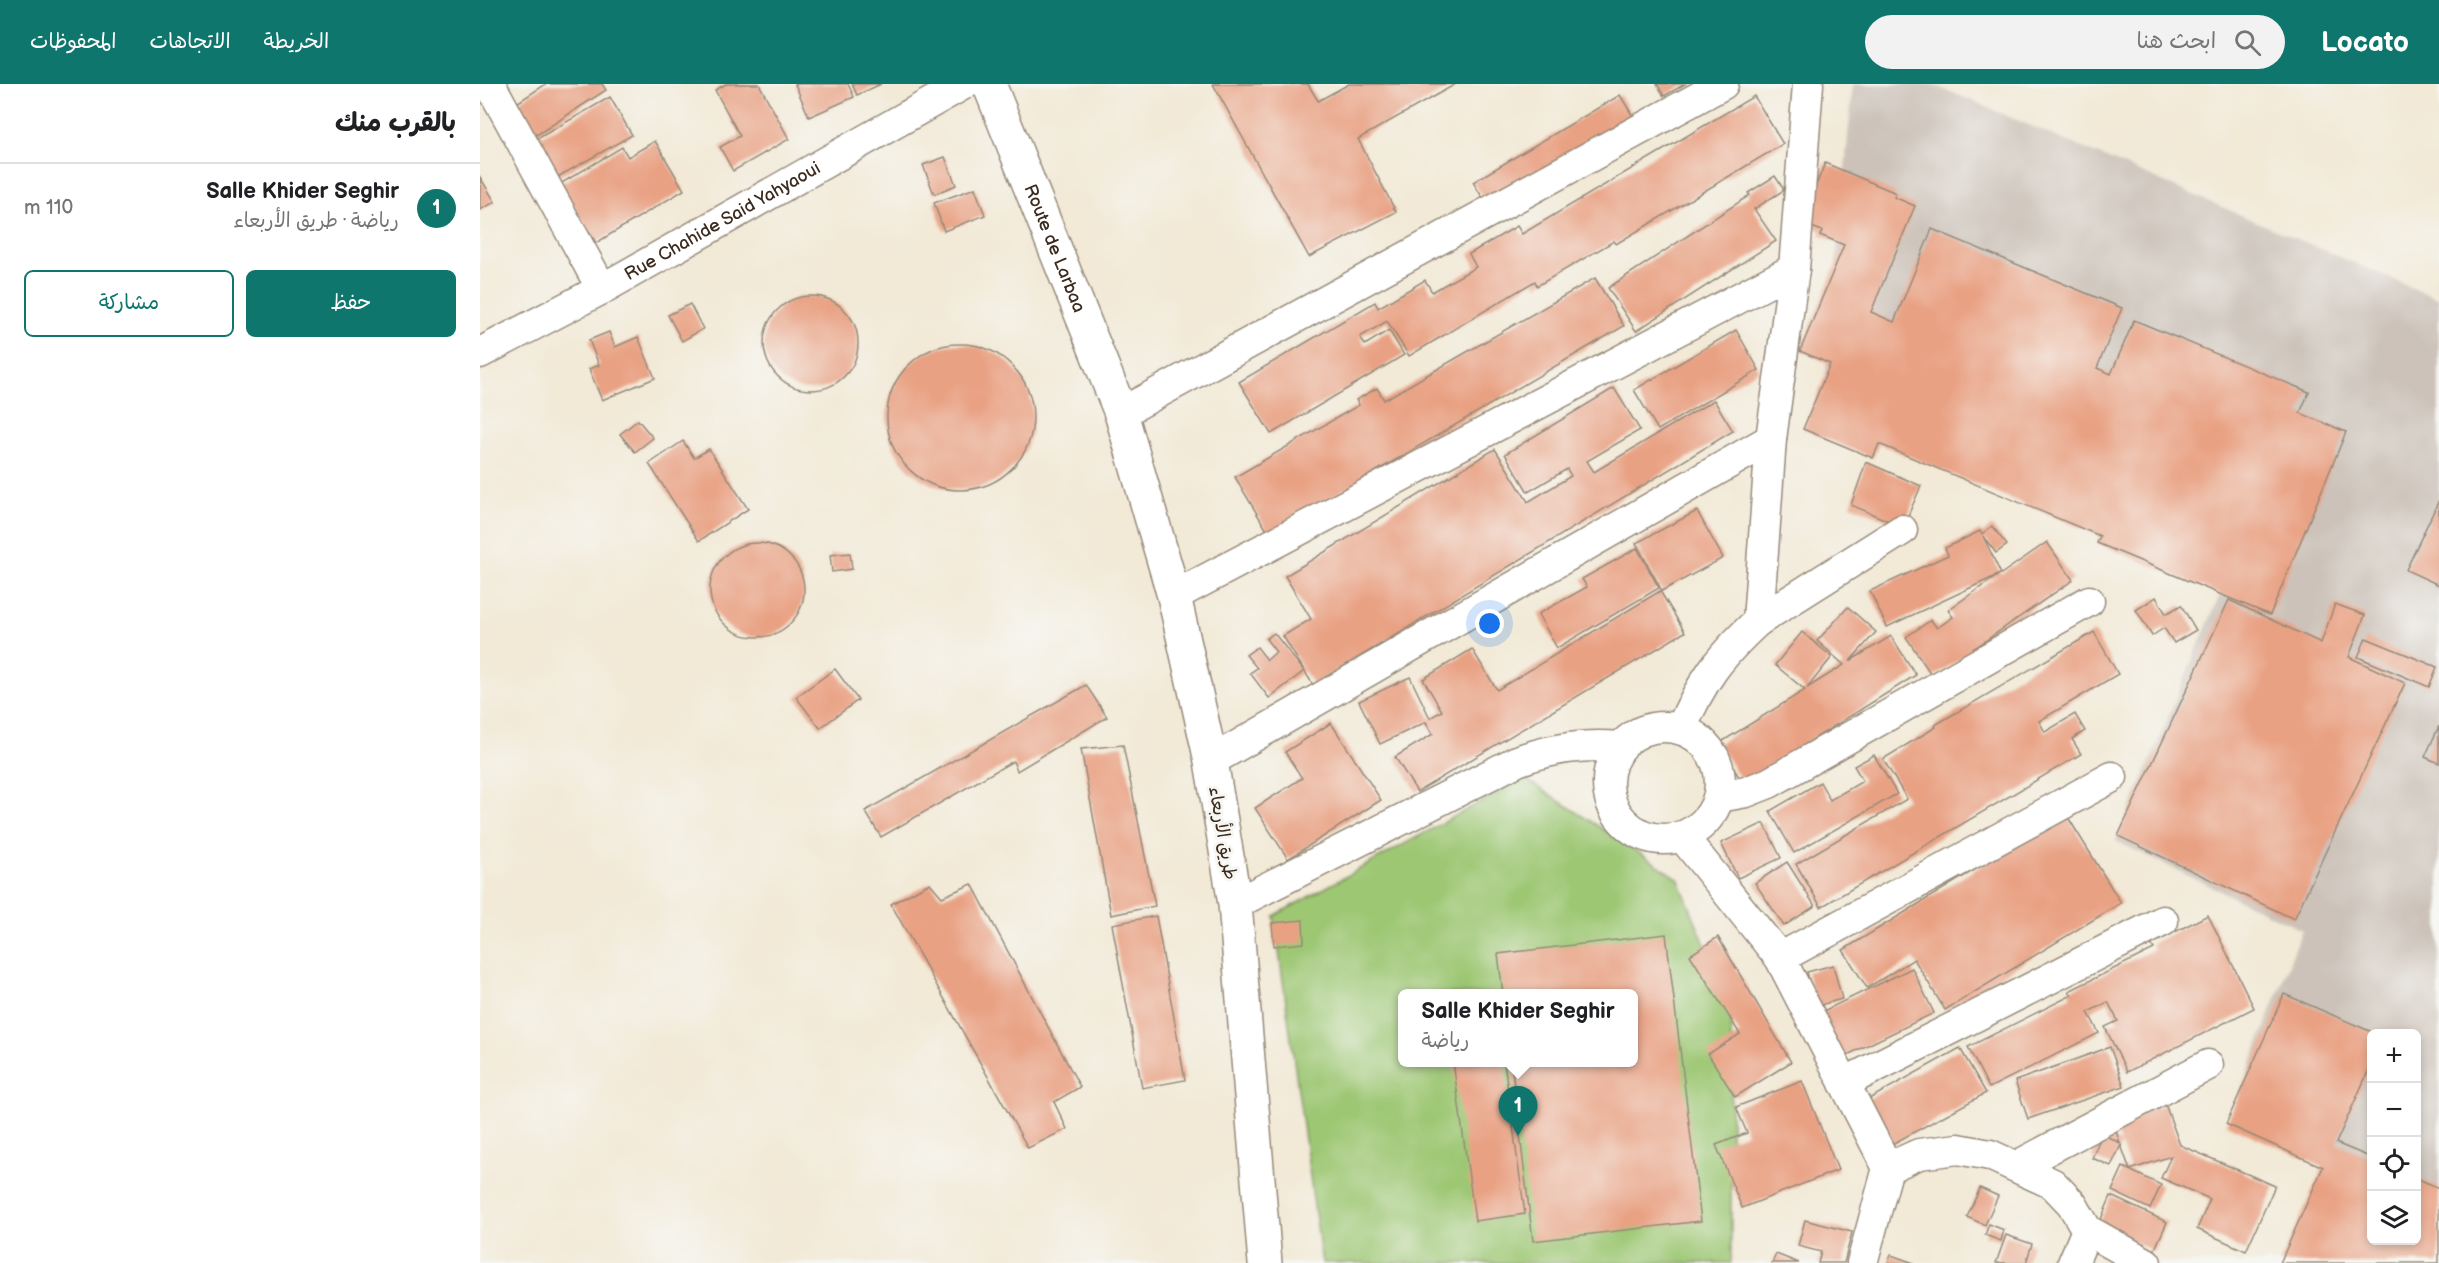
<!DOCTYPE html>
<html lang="ar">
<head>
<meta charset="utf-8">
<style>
	body { margin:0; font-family:"Balsamiq Sans","Playpen Sans Arabic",sans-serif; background:#f2f2f2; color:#202124; direction:rtl }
	.controls { position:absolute; right:18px; bottom:18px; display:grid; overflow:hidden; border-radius:9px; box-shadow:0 3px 9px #0003 }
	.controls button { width:54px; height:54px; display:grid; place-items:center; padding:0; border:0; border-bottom:2px solid #e0e0e0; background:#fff; color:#202124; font:30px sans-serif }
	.you { position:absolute; left:1010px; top:540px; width:21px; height:21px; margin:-15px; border:4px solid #fff; border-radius:50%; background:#1a73e8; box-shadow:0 0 0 9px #1a73e833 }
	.badge { display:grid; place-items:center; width:39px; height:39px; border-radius:50%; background:#0f766e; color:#fff; font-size:20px; font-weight:700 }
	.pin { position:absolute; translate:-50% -50px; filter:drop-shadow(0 2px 3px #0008) }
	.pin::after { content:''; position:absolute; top:32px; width:21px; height:18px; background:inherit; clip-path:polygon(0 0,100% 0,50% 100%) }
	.popup { position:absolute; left:918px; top:905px; width:240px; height:78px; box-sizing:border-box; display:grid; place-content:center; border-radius:9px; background:#fff; filter:drop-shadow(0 2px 4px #0005); font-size:20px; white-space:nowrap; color:#757577 }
	.popup b { font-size:22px; color:#202124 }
	.popup::after { content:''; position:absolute; left:50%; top:100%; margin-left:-12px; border:12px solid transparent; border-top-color:#fff }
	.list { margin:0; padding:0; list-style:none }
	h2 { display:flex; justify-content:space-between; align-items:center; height:78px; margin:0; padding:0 24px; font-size:26px }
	h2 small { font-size:20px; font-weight:400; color:#757577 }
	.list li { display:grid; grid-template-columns:39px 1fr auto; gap:18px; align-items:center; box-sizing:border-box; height:90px; padding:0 24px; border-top:2px solid #e0e0e0 }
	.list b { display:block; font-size:22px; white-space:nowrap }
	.list p { margin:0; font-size:20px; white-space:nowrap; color:#757577 }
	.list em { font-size:20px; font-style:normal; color:#757577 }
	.actions { display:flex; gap:12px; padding:18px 24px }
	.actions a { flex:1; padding:14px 0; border:2px solid #0f766e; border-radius:9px; text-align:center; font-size:21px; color:#0f766e }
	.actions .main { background:#0f766e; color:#fff }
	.icon { flex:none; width:33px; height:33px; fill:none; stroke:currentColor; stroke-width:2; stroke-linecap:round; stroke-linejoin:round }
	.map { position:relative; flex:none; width:1959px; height:1179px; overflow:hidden; direction:ltr }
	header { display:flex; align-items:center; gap:36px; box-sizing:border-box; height:84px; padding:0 30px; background:#0f766e; color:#fff }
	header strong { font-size:28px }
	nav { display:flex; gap:33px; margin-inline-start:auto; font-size:21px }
	.search { width:420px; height:54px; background:#f2f2f2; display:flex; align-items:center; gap:15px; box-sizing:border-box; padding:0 21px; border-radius:33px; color:#757577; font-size:22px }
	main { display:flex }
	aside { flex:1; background:#fff }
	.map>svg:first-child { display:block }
	.industrial { fill:#ccc2b9; fill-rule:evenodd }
	.green { fill:#9dc773; stroke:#6c7848; stroke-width:1.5; fill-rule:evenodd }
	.building { fill:#e9a183 }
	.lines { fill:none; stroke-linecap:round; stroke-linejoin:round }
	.minor-casing { stroke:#968a7a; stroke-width:33 }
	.secondary-casing { stroke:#968a7a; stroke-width:36 }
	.minor { stroke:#fff; stroke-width:30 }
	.secondary { stroke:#fff; stroke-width:33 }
	.labels { text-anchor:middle; stroke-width:6; stroke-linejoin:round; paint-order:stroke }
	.street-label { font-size:18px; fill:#3b2a1e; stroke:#f6f6f2 }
</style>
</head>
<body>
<header>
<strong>Locato</strong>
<div class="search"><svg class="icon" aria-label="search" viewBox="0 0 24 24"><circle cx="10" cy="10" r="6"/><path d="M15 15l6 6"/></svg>ابحث هنا</div>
<nav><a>الخريطة</a><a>الاتجاهات</a><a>المحفوظات</a></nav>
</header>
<main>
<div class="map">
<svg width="1959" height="1179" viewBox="0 0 1959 1179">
	<rect width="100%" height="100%" fill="#f6f6f2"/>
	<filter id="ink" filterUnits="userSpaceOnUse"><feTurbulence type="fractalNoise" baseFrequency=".0167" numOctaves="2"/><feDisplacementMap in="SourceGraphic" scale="12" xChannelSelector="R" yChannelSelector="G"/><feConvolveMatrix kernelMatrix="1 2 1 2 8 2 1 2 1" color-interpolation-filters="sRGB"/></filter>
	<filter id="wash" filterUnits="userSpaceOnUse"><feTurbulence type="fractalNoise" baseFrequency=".008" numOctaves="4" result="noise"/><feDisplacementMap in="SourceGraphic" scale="24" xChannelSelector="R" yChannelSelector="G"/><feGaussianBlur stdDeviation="1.35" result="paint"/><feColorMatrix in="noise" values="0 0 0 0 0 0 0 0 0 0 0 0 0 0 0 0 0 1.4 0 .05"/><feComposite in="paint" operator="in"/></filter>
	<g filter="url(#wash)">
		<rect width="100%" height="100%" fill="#f2e9d6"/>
		<path class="industrial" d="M1373 0H1452L1959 215V1179H1819L1853 1080 1752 1029 1822 846 1636 757 1747 494 1342 325ZM1892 950H1936V1156H1892Z"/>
		<path class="green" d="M1044 694 1198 794 1251 925V1179H842L794 832ZM922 910H1154V978H922Z"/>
		<g id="blocks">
			<g class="building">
				<polygon points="66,0 122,0 126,6 52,54 32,22"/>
				<polygon points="246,0 279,0 309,55 253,87 240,63 260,52 235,6"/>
				<polygon points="315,0 368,0 374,13 329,33"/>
				<polygon points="372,0 401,0 377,11"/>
				<polygon points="733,0 828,0 838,17 869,0 976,0 878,55 916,128 829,173"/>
				<polygon points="1177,0 1205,0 1184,12"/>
				<polygon points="1140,11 1154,34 1007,121 993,98"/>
				<polygon points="1274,12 1303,60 1136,160 1134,157 1057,202 1055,197 929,272 907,237 880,253 885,261 909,246 924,271 791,350 759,298 895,218 898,224 945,196 952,208 996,183 989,170 1037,142 1042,150"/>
				<polygon points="130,13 152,51 76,94 55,56"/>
				<polygon points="175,57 204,106 116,159 80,100 142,63 148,73"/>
				<polygon points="465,73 476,101 454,110 443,81"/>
				<polygon points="1345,79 1416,109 1414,113 1435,122 1391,228 1414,238 1452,145 1642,224 1617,284 1631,290 1654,236 1829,308 1820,329 1866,348 1790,531 1617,459 1620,452 1399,360 1393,374 1323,345 1350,280 1320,267 1364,161 1340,151 1342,147 1321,139"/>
				<polygon points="1295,92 1304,106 1274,125 1296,157 1156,247 1128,204 1270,111 1268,109"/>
				<polygon points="0,93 15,118 0,126"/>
				<polygon points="495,104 505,131 464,147 454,119"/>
				<polygon points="1115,194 1144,242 789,450 755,393 879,321 876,316 897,304 904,316"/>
				<circle cx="331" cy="259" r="47"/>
				<polygon points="210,220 223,245 202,257 188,231"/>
				<polygon points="1256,246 1279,286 1178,346 1154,306"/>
				<polygon points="129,248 135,263 158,253 175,294 122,316 109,285 119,281 109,256"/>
				<circle cx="480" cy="333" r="73"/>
				<polygon points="1134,304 1160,346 1107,377 1114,388 1234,316 1253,347 833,601 803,552 831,535 805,492 1015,365 1048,418 1091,392 1087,385 1048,408 1025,370"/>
				<polygon points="158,336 173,354 155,368 140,350"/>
				<polygon points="203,357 214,374 229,365 268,425 219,457 169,380"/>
				<polygon points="1386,378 1441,402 1423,443 1371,421"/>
				<polygon points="1959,416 1959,501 1926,486"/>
				<polygon points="1217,427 1243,474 1182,507 1156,459"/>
				<polygon points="1512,442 1527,461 1516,469 1503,452 1521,490 1567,458 1593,496 1453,593 1426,553 1451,536 1457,544 1473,533 1468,526 1520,490 1407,543 1390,507 1468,471 1465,464 1500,447 1502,450"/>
				<circle cx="277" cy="506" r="47"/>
				<polygon points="1157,464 1179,504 1077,564 1058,530 1107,503 1102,495"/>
				<polygon points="370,469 372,485 352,488 350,471"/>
				<polygon points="1180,507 1205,548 937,708 915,673 953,650 946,638 900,660 879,617 930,593 950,634 962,627 943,595 992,565 1017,606"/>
				<polygon points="1676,513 1686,530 1701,521 1716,546 1694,559 1684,544 1672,552 1656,526"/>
				<polygon points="1749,516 1841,559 1855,520 1885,531 1869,573 1925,599 1814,835 1638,752"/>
				<polygon points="1368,523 1396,548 1370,577 1411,552 1436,591 1263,699 1238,660 1325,606 1295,581 1322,548 1352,573 1327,604 1364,581 1337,557"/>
				<polygon points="1614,548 1638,590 1559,637 1565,648 1595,630 1605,647 1592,655 1601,670 1341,823 1316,780 1427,715 1403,675 1456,643 1455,641"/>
				<polygon points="794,549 824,587 789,614 770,589 777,584 766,571 777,563 787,576 796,568 786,555"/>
				<polygon points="1886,554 1957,583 1949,603 1878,573"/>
				<polygon points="355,585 378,616 340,644 316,613"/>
				<polygon points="606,601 627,633 537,687 533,677 401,753 385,727"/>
				<polygon points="851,639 901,716 808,775 775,724 822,694 805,668"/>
				<polygon points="1959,642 1959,679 1945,673"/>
				<polygon points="643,661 675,822 631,831 601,665"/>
				<polygon points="1394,671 1417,710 1314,769 1290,727 1340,698 1350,716 1383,697 1374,682"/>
				<polygon points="1586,730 1641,819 1465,926 1434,875 1387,904 1363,866"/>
				<polygon points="1284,739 1301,774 1258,794 1241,759"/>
				<polygon points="1307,778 1335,822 1304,842 1275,799"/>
				<polygon points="450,799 462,813 492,800 600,1003 574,1018 587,1045 548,1064 411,820"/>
				<polygon points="1728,831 1774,924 1647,988 1625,943 1638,937 1628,918 1608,928 1619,949 1509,1004 1488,963 1592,911 1589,907 1674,865 1671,860"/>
				<polygon points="676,832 705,996 662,1004 632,840"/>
				<polygon points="823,836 824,859 794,862 792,839"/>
				<polygon points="1186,850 1221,1137 1053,1157 1031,978 1154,978 1154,910 1023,910 1018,870"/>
				<polygon points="1238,853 1311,978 1255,1013 1228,970 1260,950 1210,871"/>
				<polygon points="1353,881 1362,915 1336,922 1327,888"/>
				<polygon points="1432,884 1454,929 1359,975 1337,930"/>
				<polygon points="1804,910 1892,948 1892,979 1856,1059 1892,1074 1892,1156 1936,1156 1936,1094 1959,1104 1959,1179 1800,1179 1843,1083 1746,1040"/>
				<polygon points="1630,963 1644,1002 1548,1035 1535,997"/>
				<polygon points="1480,964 1506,1009 1405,1064 1380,1020"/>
				<polygon points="973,978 1024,978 1045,1130 995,1137"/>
				<polygon points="1322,997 1358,1086 1262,1124 1236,1061 1267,1049 1256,1023"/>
				<polygon points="1685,1020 1700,1061 1795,1102 1766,1167 1717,1145 1730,1115 1681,1094 1691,1072 1650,1086 1641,1061 1631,1082 1612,1074 1622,1050 1640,1059 1633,1038"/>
				<polygon points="1643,1083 1681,1101 1670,1125 1632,1107"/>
				<polygon points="1500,1104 1518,1112 1505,1141 1487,1133"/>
				<polygon points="1631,1112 1687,1138 1674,1167 1618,1142"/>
				<polygon points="1325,1136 1372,1148 1364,1179 1338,1179 1341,1168 1318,1162"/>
				<polygon points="1509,1140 1524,1146 1521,1157 1505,1151"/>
				<polygon points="1526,1151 1552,1160 1546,1179 1516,1179"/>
				<polygon points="1296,1170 1319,1179 1292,1179"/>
				<polygon points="1411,1171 1434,1179 1408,1179"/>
			</g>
		</g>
	</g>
	<g filter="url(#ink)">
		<use href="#blocks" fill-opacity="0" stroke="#968a7a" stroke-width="1.5"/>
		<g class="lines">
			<g class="minor-casing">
				<g id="minor">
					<polyline points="10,0 122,205"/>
					<path id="s1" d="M0 269 122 205 484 0"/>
					<polyline points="641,329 1243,0"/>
					<polyline points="694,512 1314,185"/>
					<polyline points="1278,537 1422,446"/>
					<circle cx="1184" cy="699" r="56"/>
					<path d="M1201 645C1222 596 1239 573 1278 537L1291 355 1314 185 1328 0"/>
					<polyline points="731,677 1291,355"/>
					<polyline points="1239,713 1266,708 1289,699 1609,517"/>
					<polyline points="1202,752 1300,874 1408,1084 1382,1179"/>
					<path d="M755 820 1037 677C1073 664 1103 660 1141 663"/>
					<polyline points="1300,874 1632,693"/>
					<polyline points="1364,999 1683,837"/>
					<polyline points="1537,1082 1728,981"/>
					<polyline points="1408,1084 1439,1070 1478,1065 1510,1071 1573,1100 1592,1120 1607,1146 1666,1179"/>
					<polyline points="1593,1179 1607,1146"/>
				</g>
			</g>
			<g class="secondary-casing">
				<g id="secondary">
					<path id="s2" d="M509 0 641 329 694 512 731 677 755 820 785 1179"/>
				</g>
			</g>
			<use href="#minor" class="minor"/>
			<use href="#secondary" class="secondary"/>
		</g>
	</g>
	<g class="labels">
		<g class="street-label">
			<text dy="6" stroke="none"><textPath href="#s1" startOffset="276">Rue Chahide Said Yahyaoui</textPath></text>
			<text dy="6" stroke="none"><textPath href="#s2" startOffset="177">Route de Larbaa</textPath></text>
			<text transform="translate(743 749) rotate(80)" y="6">طريق الأربعاء</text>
		</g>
	</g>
</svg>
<div class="controls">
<button>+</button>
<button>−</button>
<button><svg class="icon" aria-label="locate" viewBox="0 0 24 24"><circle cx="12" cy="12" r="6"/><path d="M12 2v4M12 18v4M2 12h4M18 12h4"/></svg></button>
<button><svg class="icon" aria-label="layers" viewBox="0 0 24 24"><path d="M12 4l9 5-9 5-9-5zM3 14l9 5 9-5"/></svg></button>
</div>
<div class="you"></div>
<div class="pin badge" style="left:1038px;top:1052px">1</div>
<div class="popup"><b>Salle Khider Seghir</b>رياضة</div>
</div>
<aside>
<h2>بالقرب منك<small></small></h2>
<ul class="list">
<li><span class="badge">1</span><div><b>Salle Khider Seghir</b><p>رياضة · طريق الأربعاء</p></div><em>110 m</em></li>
</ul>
<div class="actions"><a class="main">حفظ</a><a>مشاركة</a></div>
</aside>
</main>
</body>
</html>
